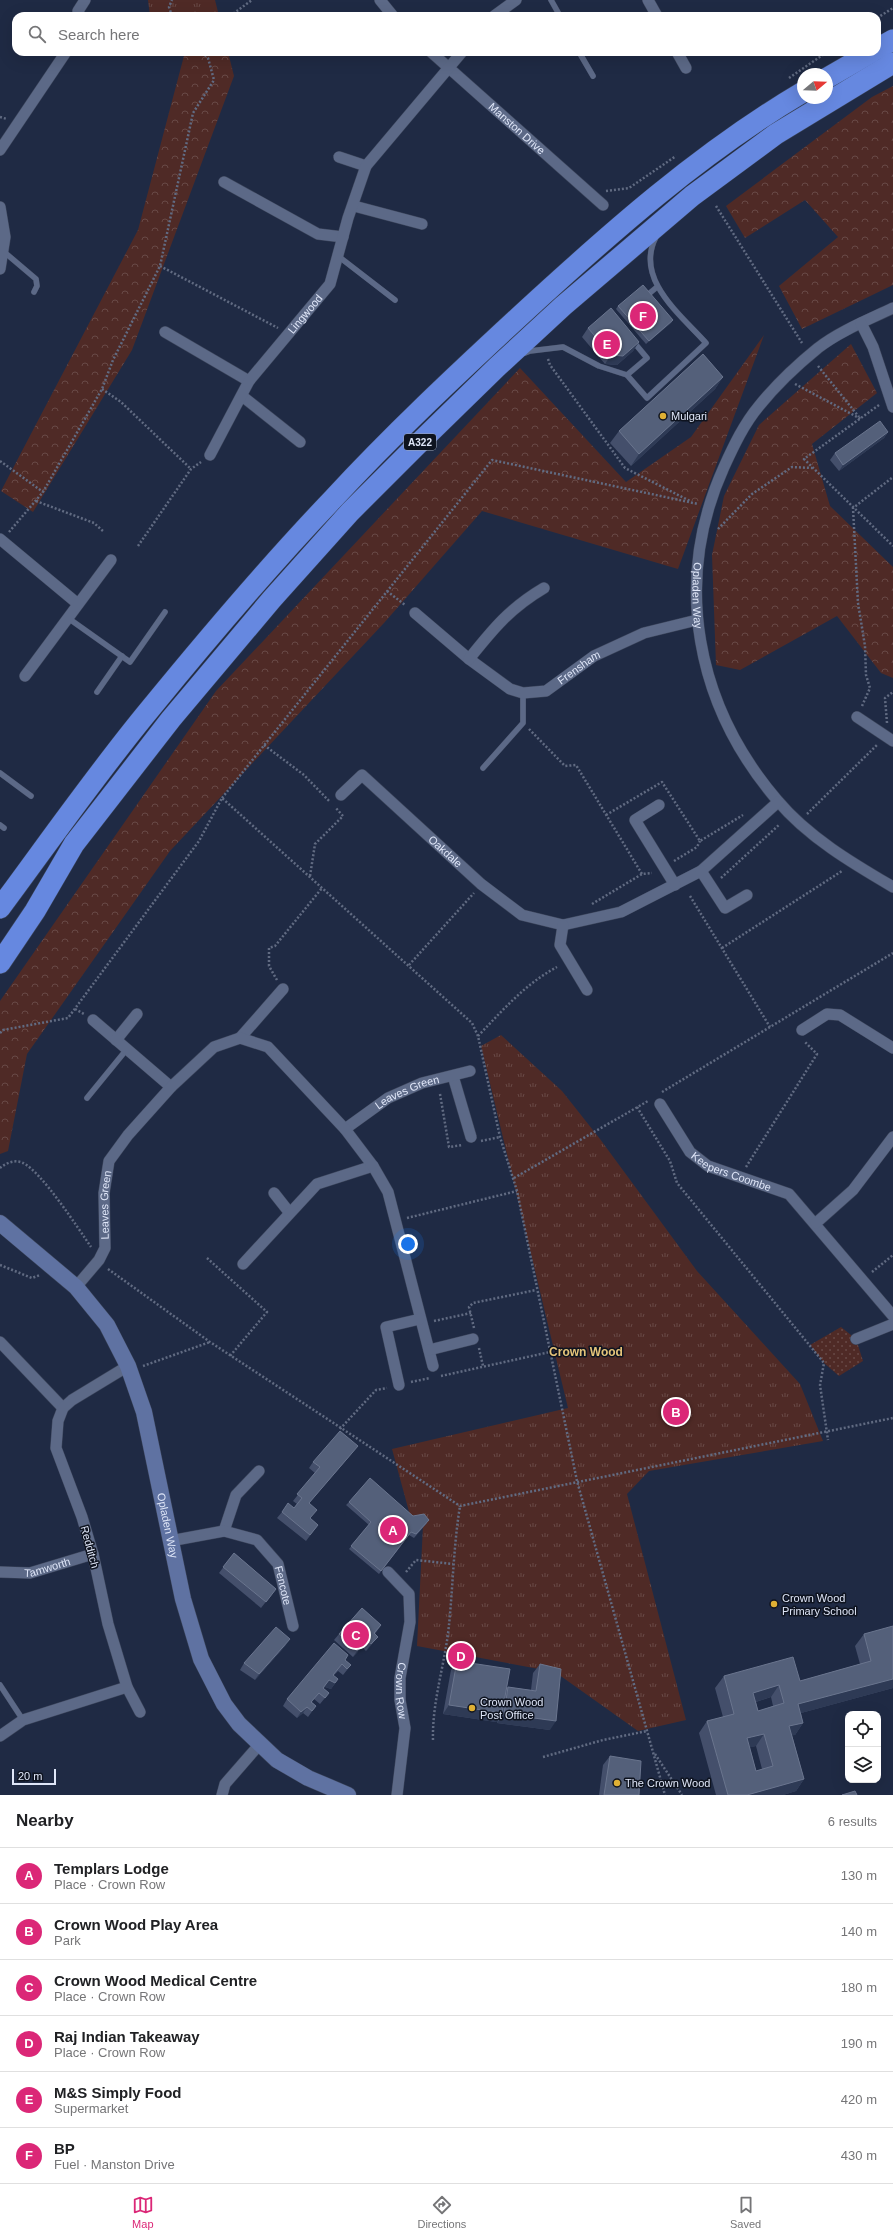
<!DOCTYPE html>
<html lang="en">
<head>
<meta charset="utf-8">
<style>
	body { margin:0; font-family:Helvetica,sans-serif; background:#f6f6f6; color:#202124 }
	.controls { position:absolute; right:12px; bottom:12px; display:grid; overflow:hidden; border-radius:8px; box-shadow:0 4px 16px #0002 }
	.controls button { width:36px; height:36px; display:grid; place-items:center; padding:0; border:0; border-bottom:1px solid #e0e0e0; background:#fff; color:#202124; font:20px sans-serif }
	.compass { position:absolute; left:797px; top:68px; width:36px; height:36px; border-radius:50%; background:#fff; box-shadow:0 4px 16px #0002; rotate:71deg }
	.scale { position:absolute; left:12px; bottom:10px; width:44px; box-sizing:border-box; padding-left:4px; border:2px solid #dfe6f8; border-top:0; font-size:11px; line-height:14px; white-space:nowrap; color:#dfe6f8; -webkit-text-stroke:3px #0e131f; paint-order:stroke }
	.you { position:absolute; left:408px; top:1244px; width:14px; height:14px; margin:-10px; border:3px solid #fff; border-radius:50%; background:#1a73e8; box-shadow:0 0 0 6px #1a73e833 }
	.badge { display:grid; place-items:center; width:26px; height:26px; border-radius:50%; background:#db2777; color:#fff; font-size:13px; font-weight:700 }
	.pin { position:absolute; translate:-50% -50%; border:2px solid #fff; box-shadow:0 1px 4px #0006 }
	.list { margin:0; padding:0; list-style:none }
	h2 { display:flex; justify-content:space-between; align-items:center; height:52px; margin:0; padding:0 16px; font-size:17px }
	h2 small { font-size:13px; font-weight:400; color:#757577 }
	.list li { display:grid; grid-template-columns:26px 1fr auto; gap:12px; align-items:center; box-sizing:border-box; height:56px; padding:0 16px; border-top:1px solid #e0e0e0 }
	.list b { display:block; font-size:15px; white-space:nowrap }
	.list p { margin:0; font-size:13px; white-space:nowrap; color:#757577 }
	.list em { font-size:13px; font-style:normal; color:#757577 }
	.icon { flex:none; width:22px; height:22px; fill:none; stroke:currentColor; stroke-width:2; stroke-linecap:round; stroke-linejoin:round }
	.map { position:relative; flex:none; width:893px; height:1795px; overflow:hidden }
	.search { position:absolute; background:#fff; box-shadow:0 4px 16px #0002; left:12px; right:12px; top:12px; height:44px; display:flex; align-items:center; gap:10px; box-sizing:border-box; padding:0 14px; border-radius:12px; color:#757577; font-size:15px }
	.sheet { height:388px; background:#fff }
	nav { display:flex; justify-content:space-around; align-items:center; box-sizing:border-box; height:56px; border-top:1px solid #e0e0e0; background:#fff; font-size:11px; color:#757577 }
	nav a { display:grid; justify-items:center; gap:2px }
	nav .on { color:#db2777 }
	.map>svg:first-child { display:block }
	.grass { fill:url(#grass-dots) }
	.forest { fill:url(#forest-crowns) }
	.park { fill:url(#park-tufts) }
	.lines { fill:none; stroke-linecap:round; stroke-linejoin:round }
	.lane-casing { stroke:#3c455b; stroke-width:6 }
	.street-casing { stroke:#3c455b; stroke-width:12 }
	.secondary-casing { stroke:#3c455b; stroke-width:17 }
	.highway-casing { stroke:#3c455b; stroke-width:22 }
	.path { stroke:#616b82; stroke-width:2.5; stroke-dasharray:2 2; stroke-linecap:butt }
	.lane { stroke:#5c6987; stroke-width:5.5 }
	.street { stroke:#5c6987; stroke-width:11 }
	.secondary { stroke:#5f72a2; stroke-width:16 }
	.highway { stroke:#6688e0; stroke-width:21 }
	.wall { fill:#444f6b; fill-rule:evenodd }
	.shaded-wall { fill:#2e3a55 }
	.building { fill:#54607a; stroke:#6a758e; fill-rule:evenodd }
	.poi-dot { fill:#dfb034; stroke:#0e131f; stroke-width:1.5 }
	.labels { text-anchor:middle; stroke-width:3; stroke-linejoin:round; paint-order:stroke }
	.shield { fill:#0e131f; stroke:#a0a7b7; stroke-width:1 }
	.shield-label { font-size:10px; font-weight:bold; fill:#dfe6f8 }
	.street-label { font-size:11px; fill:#dfe6f8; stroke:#0e131f }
	.poi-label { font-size:11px; fill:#dfe6f8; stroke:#0e131f; text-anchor:start }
	.neighbourhood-label { font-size:12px; font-weight:bold; fill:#e5c47a; stroke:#0e131f }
</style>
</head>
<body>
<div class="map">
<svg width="893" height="1795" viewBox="0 0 893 1795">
	<defs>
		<pattern id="grass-dots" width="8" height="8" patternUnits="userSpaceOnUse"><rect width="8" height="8" fill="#4f2a26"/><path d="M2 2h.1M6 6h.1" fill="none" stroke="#684946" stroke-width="1.8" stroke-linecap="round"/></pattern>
		<pattern id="forest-crowns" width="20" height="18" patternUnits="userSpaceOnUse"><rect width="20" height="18" fill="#4f2a26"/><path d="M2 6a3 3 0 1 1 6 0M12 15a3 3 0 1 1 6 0" fill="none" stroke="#684946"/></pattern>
		<pattern id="park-tufts" width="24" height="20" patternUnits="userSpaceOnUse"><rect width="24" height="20" fill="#4f2a26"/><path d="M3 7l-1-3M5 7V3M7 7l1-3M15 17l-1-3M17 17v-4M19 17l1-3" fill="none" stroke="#684946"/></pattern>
	</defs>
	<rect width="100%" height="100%" fill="#1f2a44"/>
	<polygon class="grass" points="841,1327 856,1339 863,1361 839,1376 824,1363 810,1345"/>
	<g class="forest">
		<polygon points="183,0 215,0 219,16 185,16"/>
		<polygon points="185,52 228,52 234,76 132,350 33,512 1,491 138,230"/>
		<polygon points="893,86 893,285 802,329 779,286 838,237 805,200 745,238 726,206 872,97"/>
		<polygon points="764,335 678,569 482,511 384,623 170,851 27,1054 8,1151 0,1154 0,1001 216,691 520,368 626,482 691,437"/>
		<polygon points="851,344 877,393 812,444 830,506 893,567 893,678 881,673 837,616 740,670 716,665 712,555 724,496 759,425"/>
	</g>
	<g class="park">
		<polygon points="148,0 213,0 212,7 163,16 150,16"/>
		<polygon points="501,1035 562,1091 600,1139 697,1271 800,1384 823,1441 649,1471 627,1494 686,1720 638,1731 555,1672 417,1646 423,1526 411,1519 392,1449 568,1408 481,1046"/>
	</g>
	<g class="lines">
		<g class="lane-casing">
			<g id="lane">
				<polyline points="551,0 560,16"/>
				<polyline points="579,52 593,76"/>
				<polyline points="3,251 36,279 37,286 34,292"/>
				<polyline points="338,256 395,300"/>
				<polyline points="645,297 657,287"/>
				<path d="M525 353 530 351 563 347 599 366 627 375 647 398 706 343C681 315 634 279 656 237"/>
				<polyline points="627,375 647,358 632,340"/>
				<polyline points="68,618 130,662 165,612"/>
				<polyline points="97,692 122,656"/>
				<polyline points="483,768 523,723 523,693"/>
				<polyline points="0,773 31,796"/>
				<polyline points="0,825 4,828"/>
				<polyline points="87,1098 127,1049"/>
				<polyline points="0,1685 23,1720"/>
			</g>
		</g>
		<g class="street-casing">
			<g id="street">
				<polyline points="380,0 393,16"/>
				<polyline points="648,0 657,16"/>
				<polyline points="80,16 78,11 85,0"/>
				<polyline points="494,16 516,0"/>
				<path id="s1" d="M431 52 603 205"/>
				<polyline points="677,52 686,68"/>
				<polyline points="0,150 66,52"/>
				<polyline points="339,157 366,166"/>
				<polyline points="224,182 318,234 343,237"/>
				<polyline points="354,206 422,224"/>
				<polyline points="0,207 5,237 0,269"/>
				<path id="s2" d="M893 308C868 320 840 331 818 348 797 365 776 385 759 406 744 424 734 445 724 467 672 582 696 705 777 800 808 837 852 863 893 887"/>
				<polyline points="861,323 873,347 893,407"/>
				<polyline points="165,332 249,381"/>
				<polyline points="242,396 300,442"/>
				<path id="s3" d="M210 455 249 381 330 284 348 218 366 166 462 52"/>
				<polyline points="0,539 78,604"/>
				<path id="s4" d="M415 613 469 659 510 689 523 693 546 691 594 656 644 633 697 620"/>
				<path d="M469 659C493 629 510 608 544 588"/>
				<polyline points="25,676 111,560"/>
				<polyline points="857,717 893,741"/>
				<path id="s5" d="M341 795 362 775 481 884 522 915 563 925 621 912 701 871 778 802"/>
				<polyline points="659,805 635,820 675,885"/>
				<polyline points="701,871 725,908 747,895"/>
				<polyline points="563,925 560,945 587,990"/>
				<polyline points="93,1020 171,1087"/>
				<polyline points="802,1030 827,1014 840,1015 893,1048"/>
				<polyline points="240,1038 283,989"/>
				<polyline points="116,1040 137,1014"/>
				<polyline points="453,1076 471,1137"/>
				<path id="s6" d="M660 1104 690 1152 708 1166 789 1194 893 1316"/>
				<path id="s7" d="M345 1129 388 1098 422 1083 470 1071"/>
				<polyline points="274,1193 289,1212"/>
				<polyline points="816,1223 853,1190 893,1137"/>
				<polyline points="243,1264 317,1184 373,1166"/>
				<path id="s8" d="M76 1287 99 1260 105 1248 104 1193 109 1161 128 1135 171 1087 214 1047 240 1038 268 1047 345 1129 373 1166 388 1192 433 1366"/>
				<polyline points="856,1339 893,1324"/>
				<polyline points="0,1342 63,1408"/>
				<polyline points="429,1350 473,1339"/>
				<polyline points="399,1385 386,1327 420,1319"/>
				<polyline points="224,1531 236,1495 259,1471"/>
				<path id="s9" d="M170 1541 224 1531 257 1540 278 1564 293 1626"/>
				<path id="s10" d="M0 1572 30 1573 93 1554"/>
				<path id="s11" d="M388 1572 409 1594 410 1622 400 1678V1700L405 1728 397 1795"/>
				<polyline points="127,1687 140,1712"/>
				<polyline points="0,1736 23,1720 127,1687 108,1624 93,1554 82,1517 56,1448 58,1421 63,1408 72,1400 128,1366"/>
				<polyline points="222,1795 225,1784 259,1745"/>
			</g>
		</g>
		<g class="secondary-casing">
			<g id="secondary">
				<path id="s12" d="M0 1223 76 1287 107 1325 128 1366 144 1412 183 1599 201 1659 224 1704 239 1724 277 1760 308 1778 348 1795"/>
			</g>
		</g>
		<g class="highway-casing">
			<g id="highway">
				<polyline points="877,49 893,40"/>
				<polyline points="827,78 872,52"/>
				<path d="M0 908C49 842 97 773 150 709 208 638 268 567 332 500 392 435 457 374 522 314 610 233 700 153 803 92"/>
				<polyline points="0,963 35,911 74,844 171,719 272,599 350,512 416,446 497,367 563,306 692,196 776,134 893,63"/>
			</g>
		</g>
		<g class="path">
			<polyline points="172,16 169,7 172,0"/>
			<polyline points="230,16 252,0"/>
			<polyline points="877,18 893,8"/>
			<polyline points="789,78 827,52"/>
			<polyline points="0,117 7,119"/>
			<polyline points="606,191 629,188 676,156"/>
			<polyline points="716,206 802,343"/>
			<polyline points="160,266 278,328"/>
			<polyline points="548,359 550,365 625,468 690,501"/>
			<polyline points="818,366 859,417"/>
			<polyline points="795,384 861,419"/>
			<polyline points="102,389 121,402 191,469"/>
			<polyline points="879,405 804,459 893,546"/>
			<polyline points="0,461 43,492"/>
			<polyline points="36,501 94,523 104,532"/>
			<polyline points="718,529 752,494 792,467 812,468"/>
			<polyline points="9,532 43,492 102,389 113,360 160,266 193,113 214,80 208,58 202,52"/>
			<polyline points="138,546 191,469 201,462"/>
			<polyline points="387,591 405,605"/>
			<polyline points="862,706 870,688 866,675 865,646 858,603 853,508 893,477"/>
			<polyline points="887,723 885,698 893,692"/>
			<polyline points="529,729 565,766 576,765 642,874"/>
			<polyline points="264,745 304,775 330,802"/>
			<polyline points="222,798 492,460 698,504"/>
			<polyline points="807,814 878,744"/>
			<polyline points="606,815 662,782 700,841 743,815"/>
			<polyline points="674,861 697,847 700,841"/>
			<polyline points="310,876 315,844 343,816 335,807"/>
			<polyline points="721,878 780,824"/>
			<polyline points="690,896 770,1027"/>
			<polyline points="592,904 642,874 652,873"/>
			<polyline points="722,948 842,871"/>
			<polyline points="409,965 474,893"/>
			<polyline points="277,980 269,966 269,948 275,946 322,888"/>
			<polyline points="75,1009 84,1014"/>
			<polyline points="0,1033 3,1030 68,1018 199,841 222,798 472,1023 478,1036 500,1137 517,1191 577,1481 665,1795"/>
			<path d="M478 1036C503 1010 525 984 557 967"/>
			<polyline points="662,1092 893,953"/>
			<polyline points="440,1094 449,1147 463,1145"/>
			<polyline points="637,1107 670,1161 677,1183 824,1363 820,1385 828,1440"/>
			<polyline points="481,1141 500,1137"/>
			<polyline points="746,1167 817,1054 804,1041"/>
			<path d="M0 1168C6 1163 15 1159 23 1163 41 1171 78 1228 91 1247"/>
			<polyline points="514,1178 648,1101"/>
			<polyline points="407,1218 517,1191"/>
			<polyline points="207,1258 267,1312 230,1356"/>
			<polyline points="0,1265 32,1278 40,1275"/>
			<polyline points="108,1269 210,1342 460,1506 893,1418"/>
			<polyline points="872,1272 893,1255"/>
			<polyline points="434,1321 471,1313"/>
			<polyline points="474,1328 469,1307 473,1303 536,1290"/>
			<polyline points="479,1348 483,1366"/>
			<polyline points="143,1366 210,1342"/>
			<polyline points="441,1376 550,1352"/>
			<polyline points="411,1382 430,1378"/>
			<polyline points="340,1429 376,1390 387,1388"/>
			<polyline points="406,1572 416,1560 453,1564"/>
			<path d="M433 1740C432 1705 443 1670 448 1634 453 1591 453 1549 460 1506"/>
			<polyline points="655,1754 682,1795"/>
			<polyline points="543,1757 603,1740 647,1731"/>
		</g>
		<use href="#lane" class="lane"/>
		<use href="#street" class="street"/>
		<use href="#secondary" class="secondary"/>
		<use href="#highway" class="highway"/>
	</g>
	<g class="wall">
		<polygon points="618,306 673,320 671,323 646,344 616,309"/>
		<polygon points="588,328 639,342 633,351 617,365 605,364 582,337"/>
		<polygon points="723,377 715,389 631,466 610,443 619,431"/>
		<polygon points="888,432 884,438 839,471 830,460 835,453"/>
		<polygon points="353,1452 309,1503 310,1518 318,1525 306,1541 277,1518 282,1512 294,1508 297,1504 293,1501 315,1473 309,1468 313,1462"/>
		<polygon points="349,1502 413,1516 427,1523 414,1538 409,1535 379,1574 349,1549 369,1525 346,1505"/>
		<polygon points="234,1553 276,1589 261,1608 219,1573"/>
		<polygon points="381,1625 375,1634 373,1643 366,1651 362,1647 353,1657 334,1640 339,1634"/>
		<path d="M864 1634 893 1688 801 1713 803 1723 795 1735H792L804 1779 796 1791 783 1795H716L699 1733 707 1721 723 1717 715 1688 724 1676 800 1681 860 1664 855 1646ZM771 1697 773 1706 758 1711 756 1702ZM756 1746 762 1769 756 1771 750 1747Z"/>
		<polygon points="286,1645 255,1680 240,1670 244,1663"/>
		<polygon points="455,1647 470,1663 506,1688 508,1687 531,1690 533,1673 540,1664 550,1730 497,1723 498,1719 496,1722 443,1714 451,1670 456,1662 451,1661 453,1650"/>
		<polygon points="345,1660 351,1665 343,1675 338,1671 333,1676 338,1679 331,1689 325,1687 323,1689 329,1693 320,1704 314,1699 312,1702 316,1706 308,1717 303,1713 297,1718 283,1706 287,1699"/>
		<polygon points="610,1756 639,1795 599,1795 603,1765"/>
	</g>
	<g class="shaded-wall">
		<polygon points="673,320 671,323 646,344 649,341"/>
		<polygon points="639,342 633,351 617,365 605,364 611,355"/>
		<polygon points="723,377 715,389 631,466 639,454"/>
		<polygon points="888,432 884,438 839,471 843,465"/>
		<polygon points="378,1637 373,1643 366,1651 371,1644"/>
		<polygon points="290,1639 286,1645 255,1680 259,1674"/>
		<polygon points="366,1640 362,1647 353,1657 357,1651"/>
		<polygon points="454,1658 472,1660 470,1663 451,1661"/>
		<polygon points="342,1664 329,1680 338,1679 334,1685 331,1689 325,1687 319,1694 333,1675"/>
		<polygon points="893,1679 893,1688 790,1716 798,1704"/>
		<polygon points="779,1685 771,1697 745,1705 753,1693"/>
		<polygon points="449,1705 502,1713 496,1722 443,1714"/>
		<polygon points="307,1707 303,1713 297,1718 301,1712"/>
		<polygon points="504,1714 556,1721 550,1730 497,1723"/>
		<polygon points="803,1723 795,1735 781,1738 789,1726"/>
		<polygon points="764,1734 756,1746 739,1750 747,1738"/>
		<polygon points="804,1779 796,1791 783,1795 747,1795"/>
	</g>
	<g class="building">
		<polygon points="643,285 673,320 649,341 618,306"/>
		<polygon points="611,308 639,342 623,356 611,355 588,328"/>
		<polygon points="703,354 723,377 639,454 619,431"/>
		<polygon points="880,421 888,432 843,465 835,453"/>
		<polygon points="340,1431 358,1446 309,1503 317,1510 310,1518 318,1525 310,1535 282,1512 288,1503 294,1508 302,1498 297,1494 320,1467 313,1462"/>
		<polygon points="370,1478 413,1516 424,1514 429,1520 416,1534 411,1532 381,1571 351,1546 371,1522 349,1502"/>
		<polygon points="234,1553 276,1589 266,1602 223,1567"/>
		<polygon points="362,1608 381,1625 374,1633 378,1637 371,1644 366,1640 357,1651 339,1634"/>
		<path d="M893 1626V1679L798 1704 803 1723 789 1726 804 1779 747 1795H728L707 1721 734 1714 724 1676 793 1657 800 1681 871 1661 864 1634ZM779 1685 784 1703 758 1711 753 1693ZM764 1734 773 1766 756 1771 747 1738Z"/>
		<polygon points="276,1627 290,1639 259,1674 244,1663"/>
		<polygon points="334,1643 348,1655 345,1660 351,1665 347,1669 342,1664 333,1675 338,1679 335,1683 329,1680 323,1688 329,1693 325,1698 319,1693 311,1702 316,1706 312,1711 307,1707 301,1712 287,1699"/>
		<polygon points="455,1647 473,1648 472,1660 454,1658"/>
		<polygon points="457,1661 510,1669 502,1713 449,1705"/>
		<polygon points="540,1664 561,1669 556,1721 504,1714 508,1687 536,1691"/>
		<polygon points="610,1756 641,1761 639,1795 604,1795"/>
		<polygon points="855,1791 857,1795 842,1795"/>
	</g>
	<g class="poi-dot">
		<circle cx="663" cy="416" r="4"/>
		<circle cx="774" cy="1604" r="4"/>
		<circle cx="472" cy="1708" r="4"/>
		<circle cx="617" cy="1783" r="4"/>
	</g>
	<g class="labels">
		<rect class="shield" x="404" y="434" width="32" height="16" rx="3"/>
		<g class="shield-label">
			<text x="420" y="446">A322</text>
		</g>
		<g class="street-label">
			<text dy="4" stroke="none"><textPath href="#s1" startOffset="115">Manston Drive</textPath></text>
			<text dy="4" stroke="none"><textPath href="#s3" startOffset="171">Lingwood</textPath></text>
			<text dy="4" stroke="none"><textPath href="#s2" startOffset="371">Opladen Way</textPath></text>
			<text dy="4" stroke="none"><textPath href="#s4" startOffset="199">Frensham</textPath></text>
			<text dy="4" stroke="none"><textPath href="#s5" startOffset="142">Oakdale</textPath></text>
			<text dy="4" stroke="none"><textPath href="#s7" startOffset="73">Leaves Green</textPath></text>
			<text dy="4" stroke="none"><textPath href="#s6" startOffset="103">Keepers Coombe</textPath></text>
			<text dy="4" stroke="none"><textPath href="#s8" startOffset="92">Leaves Green</textPath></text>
			<text dy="4" stroke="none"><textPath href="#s12" startOffset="359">Opladen Way</textPath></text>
			<text transform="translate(90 1547) rotate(75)" y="4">Redditch</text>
			<text dy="4" stroke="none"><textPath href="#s10" startOffset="48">Tamworth</textPath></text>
			<text dy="4" stroke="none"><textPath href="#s9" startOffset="143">Fencote</textPath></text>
			<text dy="4" stroke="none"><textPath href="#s11" startOffset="128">Crown Row</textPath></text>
		</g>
		<g class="poi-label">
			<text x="671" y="420">Mulgari</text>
			<text x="782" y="1602">Crown Wood<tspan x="782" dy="13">Primary School</tspan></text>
			<text x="480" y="1706">Crown Wood<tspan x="480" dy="13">Post Office</tspan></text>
			<text x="625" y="1787">The Crown Wood</text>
		</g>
		<g class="neighbourhood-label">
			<text x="586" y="1356">Crown Wood</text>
		</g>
	</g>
</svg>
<div class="controls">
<button><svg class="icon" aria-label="locate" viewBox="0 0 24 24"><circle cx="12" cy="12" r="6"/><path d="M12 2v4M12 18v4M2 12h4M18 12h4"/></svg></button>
<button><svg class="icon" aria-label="layers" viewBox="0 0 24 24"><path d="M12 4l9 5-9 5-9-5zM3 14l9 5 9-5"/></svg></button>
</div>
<svg class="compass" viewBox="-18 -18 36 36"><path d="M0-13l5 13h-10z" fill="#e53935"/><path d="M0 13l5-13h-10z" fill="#757577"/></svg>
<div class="scale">20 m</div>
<div class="you"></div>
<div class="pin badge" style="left:393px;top:1530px">A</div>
<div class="pin badge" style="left:676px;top:1412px">B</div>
<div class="pin badge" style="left:356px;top:1635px">C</div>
<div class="pin badge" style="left:461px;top:1656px">D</div>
<div class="pin badge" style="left:607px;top:344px">E</div>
<div class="pin badge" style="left:643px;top:316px">F</div>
<div class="search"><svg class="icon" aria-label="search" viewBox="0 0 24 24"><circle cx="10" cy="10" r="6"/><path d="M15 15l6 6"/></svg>Search here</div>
</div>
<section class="sheet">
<h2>Nearby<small>6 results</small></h2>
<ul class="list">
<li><span class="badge">A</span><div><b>Templars Lodge</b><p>Place · Crown Row</p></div><em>130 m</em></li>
<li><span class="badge">B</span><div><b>Crown Wood Play Area</b><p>Park</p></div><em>140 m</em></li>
<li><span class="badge">C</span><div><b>Crown Wood Medical Centre</b><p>Place · Crown Row</p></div><em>180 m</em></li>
<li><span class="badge">D</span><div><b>Raj Indian Takeaway</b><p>Place · Crown Row</p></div><em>190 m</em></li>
<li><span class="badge">E</span><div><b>M&amp;S Simply Food</b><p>Supermarket</p></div><em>420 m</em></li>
<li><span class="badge">F</span><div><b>BP</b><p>Fuel · Manston Drive</p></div><em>430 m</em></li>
</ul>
</section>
<nav>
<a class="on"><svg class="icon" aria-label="map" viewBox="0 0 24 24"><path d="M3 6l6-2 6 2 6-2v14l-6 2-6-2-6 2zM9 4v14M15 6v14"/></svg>Map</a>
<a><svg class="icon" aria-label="directions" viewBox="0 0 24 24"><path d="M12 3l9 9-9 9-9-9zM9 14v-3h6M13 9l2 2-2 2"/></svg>Directions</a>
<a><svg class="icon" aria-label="saved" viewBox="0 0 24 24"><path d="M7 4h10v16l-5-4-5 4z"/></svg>Saved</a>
</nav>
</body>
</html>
